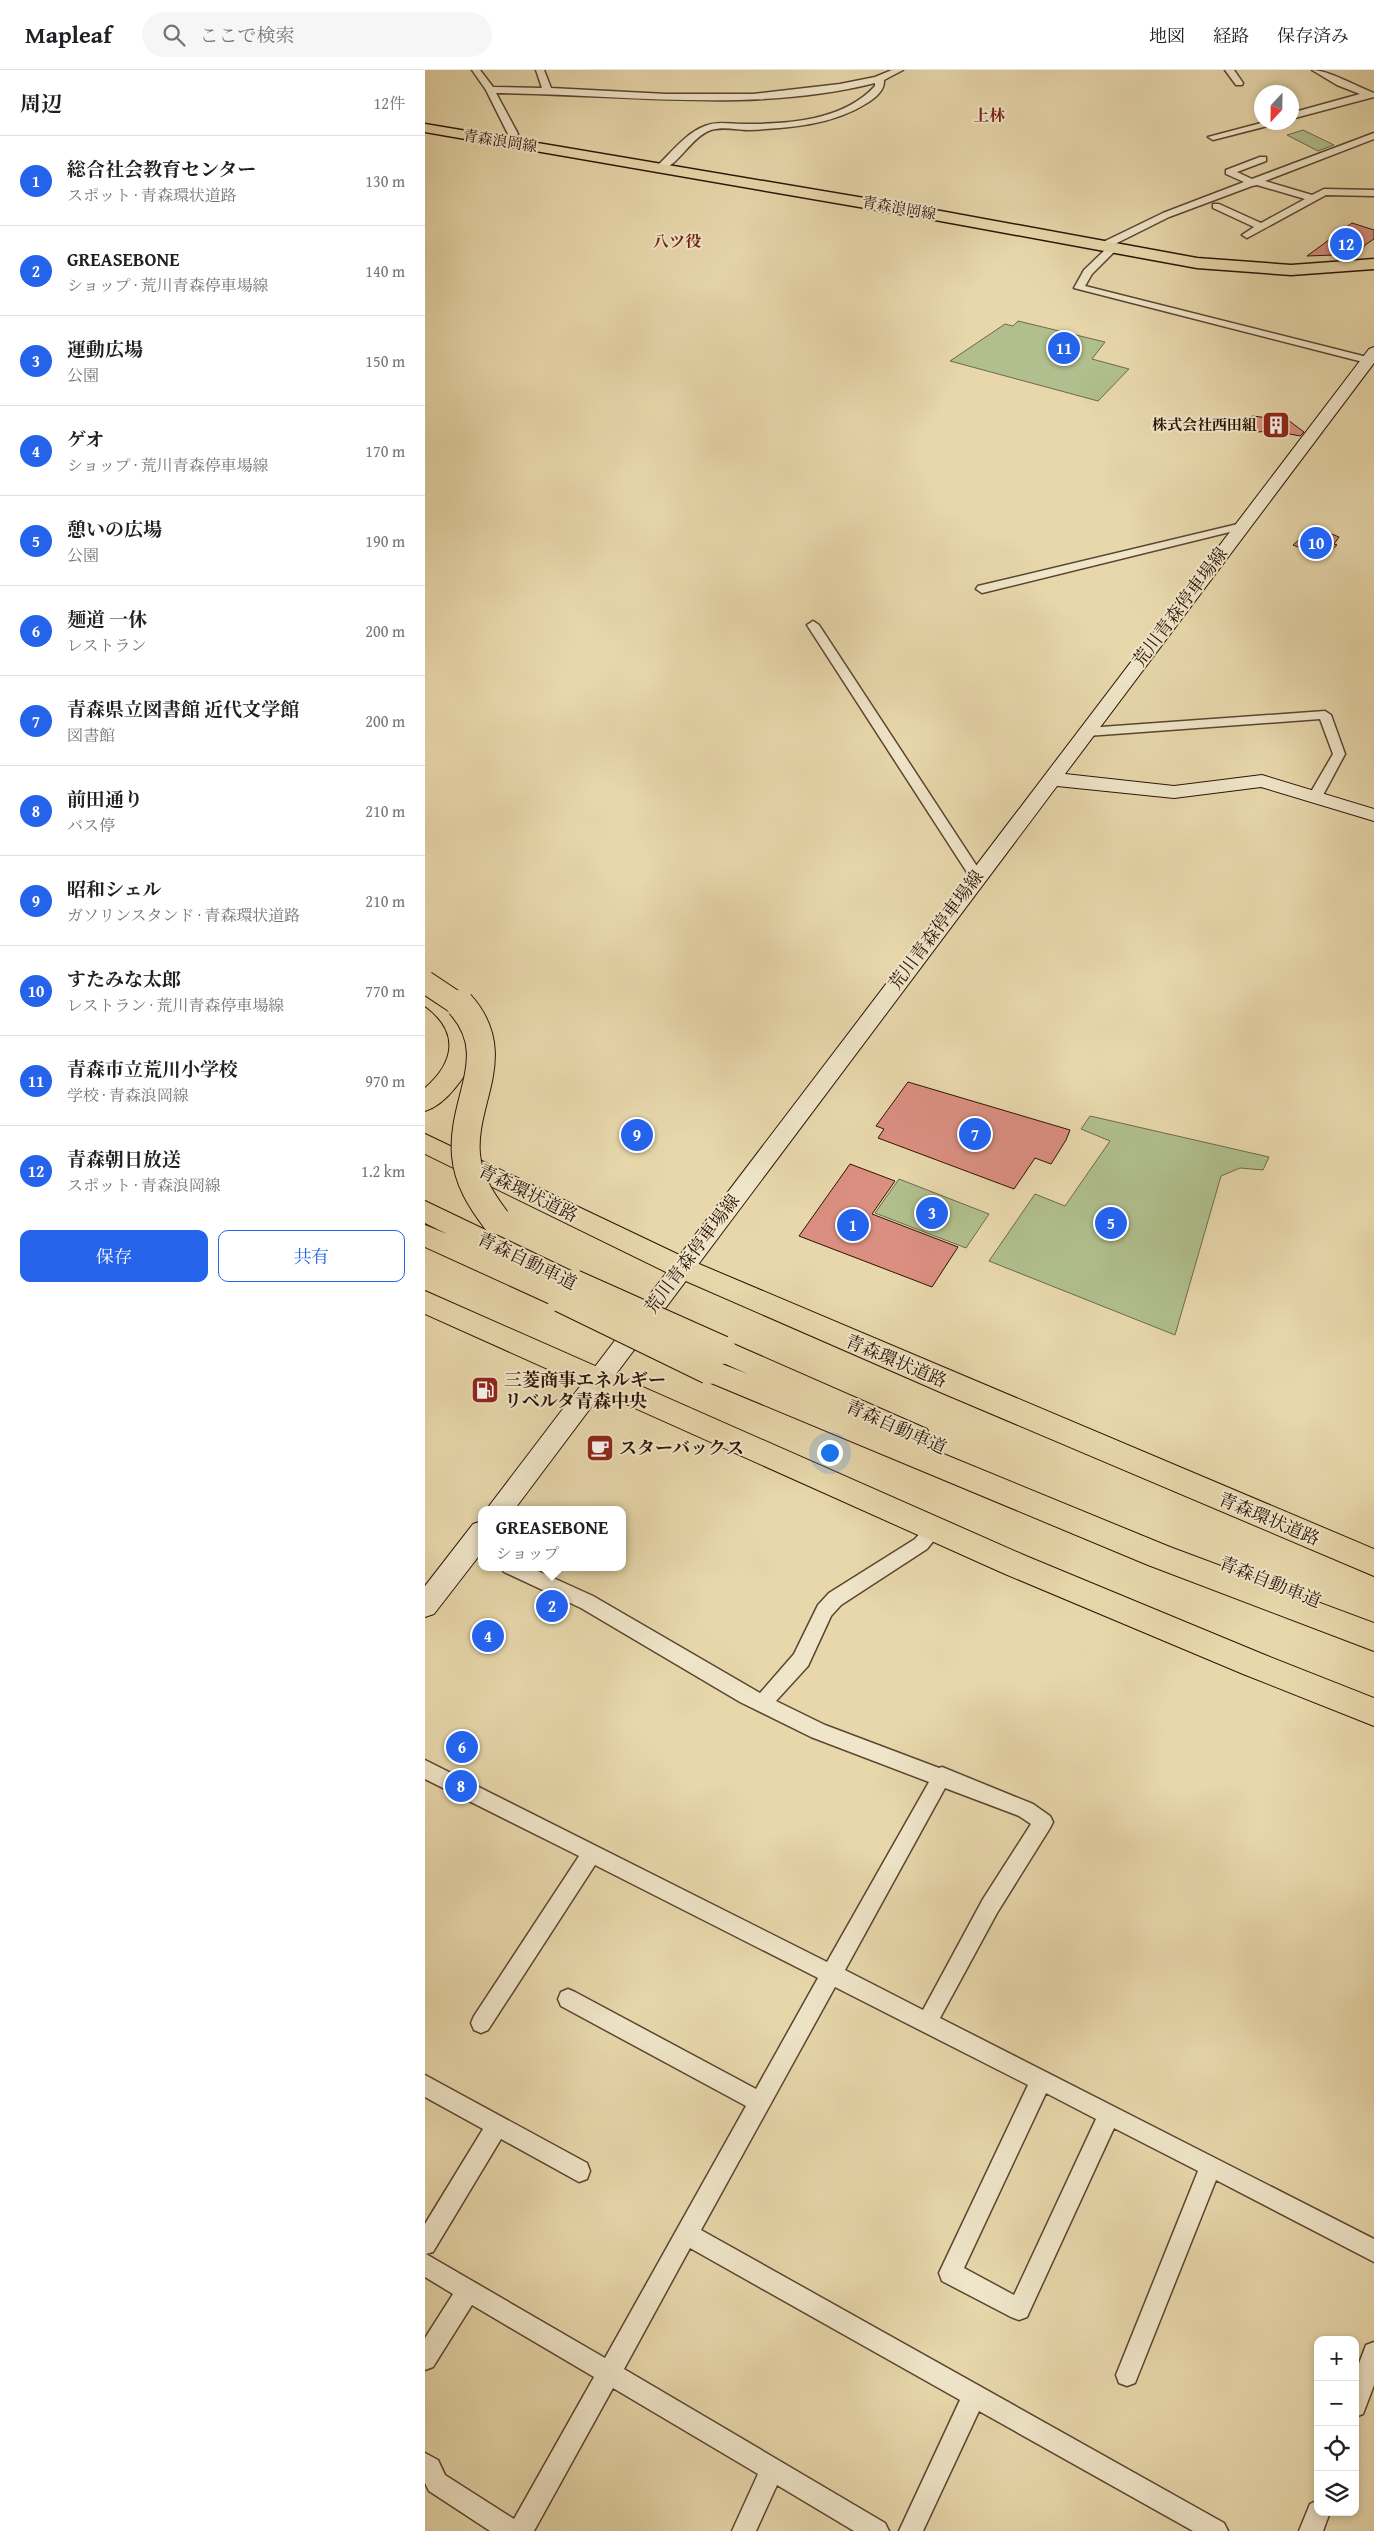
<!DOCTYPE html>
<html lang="ja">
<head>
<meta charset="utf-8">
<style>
	body { margin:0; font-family:"Gentium Book Plus","Noto Serif JP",serif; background:#f6f6f6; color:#202124 }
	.controls { position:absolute; right:15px; bottom:15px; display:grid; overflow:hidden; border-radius:10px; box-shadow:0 2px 8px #0003 }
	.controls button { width:45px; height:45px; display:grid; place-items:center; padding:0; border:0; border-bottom:1px solid #e0e0e0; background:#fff; color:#202124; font:25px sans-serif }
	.compass { position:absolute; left:829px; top:15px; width:45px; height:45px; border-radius:50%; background:#fff; box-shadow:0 2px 8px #0003; rotate:202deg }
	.you { position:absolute; left:404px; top:1382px; width:18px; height:18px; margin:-12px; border:4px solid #fff; border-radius:50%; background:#1a73e8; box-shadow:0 0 0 8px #1a73e833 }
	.badge { display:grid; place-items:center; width:32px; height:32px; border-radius:50%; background:#2563eb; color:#fff; font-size:16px; font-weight:700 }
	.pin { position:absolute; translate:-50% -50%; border:2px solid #fff; box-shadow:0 1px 5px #0006 }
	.popup { position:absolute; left:53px; top:1436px; width:148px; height:65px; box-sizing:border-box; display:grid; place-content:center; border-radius:10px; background:#fff; filter:drop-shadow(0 1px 4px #0005); font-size:16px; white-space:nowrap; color:#757577 }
	.popup b { font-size:19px; color:#202124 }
	.popup::after { content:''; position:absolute; left:50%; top:100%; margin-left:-10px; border:10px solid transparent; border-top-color:#fff }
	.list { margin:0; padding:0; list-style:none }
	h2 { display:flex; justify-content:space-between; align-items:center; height:65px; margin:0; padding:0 20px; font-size:21px }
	h2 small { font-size:16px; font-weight:400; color:#757577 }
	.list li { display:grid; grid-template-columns:32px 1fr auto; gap:15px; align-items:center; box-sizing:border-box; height:90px; padding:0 20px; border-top:1px solid #e0e0e0 }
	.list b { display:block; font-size:19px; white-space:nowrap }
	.list p { margin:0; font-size:16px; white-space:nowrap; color:#757577 }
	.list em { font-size:16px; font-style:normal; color:#757577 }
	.actions { display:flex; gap:10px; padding:15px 20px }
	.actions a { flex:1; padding:11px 0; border:1px solid #2563eb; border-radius:10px; text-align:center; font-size:18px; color:#2563eb }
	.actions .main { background:#2563eb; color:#fff }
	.icon { flex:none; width:28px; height:28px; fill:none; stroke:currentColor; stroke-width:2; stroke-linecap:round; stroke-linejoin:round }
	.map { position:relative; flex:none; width:949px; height:2461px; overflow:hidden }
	header { display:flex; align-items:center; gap:30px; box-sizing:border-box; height:70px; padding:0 25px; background:#fff; border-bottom:1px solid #e0e0e0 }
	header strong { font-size:24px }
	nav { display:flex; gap:28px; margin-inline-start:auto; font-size:18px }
	.search { width:350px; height:45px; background:#f6f6f6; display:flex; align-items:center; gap:12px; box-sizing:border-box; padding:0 18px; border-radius:28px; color:#757577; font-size:19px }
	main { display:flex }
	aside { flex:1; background:#fff }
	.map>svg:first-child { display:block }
	.green { fill:#b0bf8d; stroke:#6e694a }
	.building { fill:#db8f81; stroke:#2d1306 }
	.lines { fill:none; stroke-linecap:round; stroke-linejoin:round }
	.street-casing { stroke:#5c442f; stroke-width:3 }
	.secondary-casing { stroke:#2d1306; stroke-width:2 }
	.primary-casing { stroke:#2d1306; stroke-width:3 }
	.highway-casing { stroke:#2d1306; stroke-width:2 }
	.street { fill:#efe5c8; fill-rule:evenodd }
	.secondary { fill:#efe5c8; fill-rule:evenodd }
	.primary { fill:#e7d7ab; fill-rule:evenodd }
	.highway { fill:#e7d7ab; fill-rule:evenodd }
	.highway-bridge-far1-casing { stroke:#2d1306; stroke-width:24; stroke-linecap:butt }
	.highway-bridge-casing { stroke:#2d1306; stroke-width:30; stroke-linecap:butt }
	.highway-bridge-far1 { stroke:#e7d7ab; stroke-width:22 }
	.highway-bridge { stroke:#e7d7ab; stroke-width:28 }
	.labels { text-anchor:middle; stroke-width:4; stroke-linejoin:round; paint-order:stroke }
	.far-street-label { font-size:15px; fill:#2d1306; stroke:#efe5c8 }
	.far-poi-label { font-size:15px; font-weight:bold; fill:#2d1306; stroke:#efe5c8; text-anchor:end }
	.far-neighbourhood-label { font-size:16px; font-weight:bold; fill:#7a1f14; stroke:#efe5c8 }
	.far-quarter-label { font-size:16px; font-weight:bold; fill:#7a1f14; stroke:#efe5c8 }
	.street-label { font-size:18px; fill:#2d1306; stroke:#efe5c8 }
	.poi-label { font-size:18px; font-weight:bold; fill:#2d1306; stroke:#efe5c8; text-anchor:start }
</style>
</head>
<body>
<header>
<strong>Mapleaf</strong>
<div class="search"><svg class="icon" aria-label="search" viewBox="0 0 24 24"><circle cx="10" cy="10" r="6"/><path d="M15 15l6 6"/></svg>ここで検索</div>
<nav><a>地図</a><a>経路</a><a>保存済み</a></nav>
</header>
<main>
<aside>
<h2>周辺<small>12件</small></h2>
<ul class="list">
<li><span class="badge">1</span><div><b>総合社会教育センター</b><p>スポット · 青森環状道路</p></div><em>130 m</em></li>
<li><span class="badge">2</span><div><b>GREASEBONE</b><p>ショップ · 荒川青森停車場線</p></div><em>140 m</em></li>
<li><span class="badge">3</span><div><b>運動広場</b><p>公園</p></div><em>150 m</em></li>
<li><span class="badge">4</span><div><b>ゲオ</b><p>ショップ · 荒川青森停車場線</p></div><em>170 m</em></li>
<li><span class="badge">5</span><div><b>憩いの広場</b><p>公園</p></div><em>190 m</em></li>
<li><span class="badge">6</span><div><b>麺道 一休</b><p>レストラン</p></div><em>200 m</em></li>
<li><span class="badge">7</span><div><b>青森県立図書館 近代文学館</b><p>図書館</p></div><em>200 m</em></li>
<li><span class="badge">8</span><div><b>前田通り</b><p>バス停</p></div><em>210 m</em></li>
<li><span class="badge">9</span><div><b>昭和シェル</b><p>ガソリンスタンド · 青森環状道路</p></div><em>210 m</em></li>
<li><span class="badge">10</span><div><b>すたみな太郎</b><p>レストラン · 荒川青森停車場線</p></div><em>770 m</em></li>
<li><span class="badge">11</span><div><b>青森市立荒川小学校</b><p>学校 · 青森浪岡線</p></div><em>970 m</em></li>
<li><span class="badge">12</span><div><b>青森朝日放送</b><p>スポット · 青森浪岡線</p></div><em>1.2 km</em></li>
</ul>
<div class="actions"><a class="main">保存</a><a>共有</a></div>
</aside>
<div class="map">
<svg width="949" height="2461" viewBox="0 0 949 2461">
	<rect width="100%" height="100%" fill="#e7d7ab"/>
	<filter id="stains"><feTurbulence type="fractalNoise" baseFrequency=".004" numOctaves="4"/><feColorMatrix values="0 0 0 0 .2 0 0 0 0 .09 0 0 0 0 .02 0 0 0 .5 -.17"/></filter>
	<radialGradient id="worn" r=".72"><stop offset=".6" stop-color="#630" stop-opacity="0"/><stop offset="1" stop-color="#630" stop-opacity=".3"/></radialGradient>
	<g class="green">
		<polygon points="878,60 909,75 893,81 862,65"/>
		<polygon points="593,251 680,272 667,289 704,299 673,331 525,291 580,254 588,256"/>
		<polygon points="665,1046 844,1087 838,1100 815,1098 796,1106 750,1265 564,1191 610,1124 640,1136 685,1071 656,1059"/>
		<polygon points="474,1109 564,1144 541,1178 450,1143"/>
	</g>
	<g class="building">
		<polygon points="927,153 949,160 949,169 940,175 935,184 882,186"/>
		<polygon points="827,346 863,350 879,362 875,366 850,361 831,362"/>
		<polygon points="889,457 914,467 909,474 912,475 898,487 868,475"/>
		<polygon points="483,1012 645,1060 641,1070 626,1094 610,1088 589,1119 453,1068 459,1059 451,1056"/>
		<polygon points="425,1094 470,1111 447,1144 533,1177 507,1217 374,1166"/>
	</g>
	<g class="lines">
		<g class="street-casing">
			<g id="street">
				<path d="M47 0H55L68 17 117 18 111 0H119L126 18 241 24H328L415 14 450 7 467 0H478L459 10C460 20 450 28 442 33 408 55 364 58 324 60 313 60 298 56 286 60 266 67 254 95 236 100L231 97 233 95C247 82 261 63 280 56 292 51 305 54 318 54 363 54 418 51 450 16V13C326 44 197 24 71 23L93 64 82 75 77 72 83 64 61 20Z"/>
				<polygon points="800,0 809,0 818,13 817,15 811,15"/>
				<path d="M887 0C903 0 931 16 949 23V27L866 49V43L935 24 912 15Z"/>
				<polygon points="840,52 858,52 788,70 783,67"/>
				<polygon points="949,63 949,69 840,111 887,125 899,119 949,120 949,126 901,125 822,168 817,165 829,157 788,138 788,134 794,134 836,153 880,129 832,115 827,116 744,147 688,175 693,178 667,204 660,216 946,288 946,292 938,292 649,218 659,200 683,177 674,178 674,174 738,143 819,112 801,104 801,100 835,87 841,87 841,91 812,102 827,109"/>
				<polygon points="817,453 821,454 821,458 557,523 551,519 553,516"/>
				<polygon points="388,551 394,555 557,804 559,807 557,810 547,810 382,555"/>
				<polygon points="900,641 906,645 920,684 897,727 890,731 883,727 908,684 895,649 662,666 656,662 662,658"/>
				<path d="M508 1453 514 1455 517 1460 502 1479 416 1535 406 1546 383 1596 351 1631 400 1655 514 1698 517 1697 608 1734 625 1746 628 1752 625 1758 572 1843 515 1948 949 2169V2192L791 2110 710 2313 702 2316 694 2313 691 2305 773 2101 689 2058 602 2247 594 2250 586 2247 517 2211 514 2203 603 2015 410 1917 276 2160 799 2453 803 2461H768L554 2341 498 2461H474L535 2330 265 2178 199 2299 460 2453 464 2461H429L352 2415 331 2461H307L333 2404 188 2318 109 2461H65L4 2421 0 2413V2383L13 2390 20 2405 89 2449 169 2307 47 2235 8 2297 0 2300V2268L28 2224 0 2207V2154L58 2059 0 2027V2005L162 2093 165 2101 162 2109 154 2112 76 2069 8 2182 1 2184 180 2288 321 2036 136 1936 133 1929 136 1922 143 1919 150 1922 331 2019 393 1908 170 1795 63 1960 56 1963 49 1960 46 1953 49 1946 154 1786 0 1709V1690L402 1892 504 1712 386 1667 315 1632 156 1538 79 1502 76 1497H104L168 1526 335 1623 369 1584 393 1535 404 1523 490 1469 502 1455ZM520 1718 594 1746 606 1754 558 1829 498 1940 420 1900ZM621 2023 671 2049 589 2225 539 2198Z"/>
				<polygon points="949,2272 949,2315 938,2344 930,2347 930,2304 941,2275"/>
				<polygon points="893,2430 893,2442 905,2442 898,2461 874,2461 885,2434"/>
			</g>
		</g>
		<g class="secondary-casing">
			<g id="secondary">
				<polygon points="949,277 949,293 640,704 749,716 837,705 949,739 949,751 836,717 749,728 632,716 89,1440 61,1440 944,279"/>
				<polygon points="57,1451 57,1482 9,1544 0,1547 0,1516 48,1454"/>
			</g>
		</g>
		<g class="primary-casing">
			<polygon id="primary" points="0,54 510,140 772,188 866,195 949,189 949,199 866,205 772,198 510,150 0,62"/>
		</g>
		<g class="highway-casing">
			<g id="highway">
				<path d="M0 916C24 922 51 951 50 978 49 993 39 1007 30 1018 22 1028 12 1037 0 1041V1018C31 991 34 961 0 936Z"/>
				<polygon points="0,1064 267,1191 949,1479 949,1506 515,1322 247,1205 0,1084"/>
				<polygon points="0,1131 159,1207 163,1214 159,1221 149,1225 135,1220 137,1222 133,1230 123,1233 0,1177 0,1155 22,1164 0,1153"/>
				<polygon points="0,1221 601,1486 840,1585 949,1628 949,1656 818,1604 580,1504 0,1244"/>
				<polygon points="297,1269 502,1359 506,1367 499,1376 745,1477 949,1553 949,1581 723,1495 274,1308 270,1300 274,1292 284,1289 323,1304 287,1288 283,1280 287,1272"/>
			</g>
		</g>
		<use href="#street" class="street"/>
		<use href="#secondary" class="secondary"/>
		<use href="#primary" class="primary"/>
		<use href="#highway" class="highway"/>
		<g class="highway-bridge-far1-casing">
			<polyline id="highway-bridge-far1" points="0,912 36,936"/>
		</g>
		<g class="highway-bridge-casing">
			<g id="highway-bridge">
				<path d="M35 934C81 985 36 1030 41 1085 43 1110 56 1130 71 1150"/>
				<polyline points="149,1214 297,1280"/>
				<polyline points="136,1228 284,1300"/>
			</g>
		</g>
		<use href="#highway-bridge-far1" class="highway-bridge-far1"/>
		<use href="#highway-bridge" class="highway-bridge"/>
	</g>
	<defs>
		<g id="building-square" transform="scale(1.4375)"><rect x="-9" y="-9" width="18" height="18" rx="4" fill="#8f2418" stroke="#efe5c8"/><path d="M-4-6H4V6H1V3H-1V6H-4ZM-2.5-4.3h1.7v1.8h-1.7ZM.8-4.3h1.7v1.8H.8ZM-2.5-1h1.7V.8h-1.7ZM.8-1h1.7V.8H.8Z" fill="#fff"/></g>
		<g id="fuel-square" transform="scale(1.4375)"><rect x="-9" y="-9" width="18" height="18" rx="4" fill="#8f2418" stroke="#efe5c8"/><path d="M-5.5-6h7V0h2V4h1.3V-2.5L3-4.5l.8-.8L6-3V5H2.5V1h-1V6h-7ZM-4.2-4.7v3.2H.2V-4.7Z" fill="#fff"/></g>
		<g id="cafe-square" transform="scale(1.4375)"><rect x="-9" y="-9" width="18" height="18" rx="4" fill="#8f2418" stroke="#efe5c8"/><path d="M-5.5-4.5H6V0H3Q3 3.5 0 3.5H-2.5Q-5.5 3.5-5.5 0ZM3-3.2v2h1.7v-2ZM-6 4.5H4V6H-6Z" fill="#fff"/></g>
	</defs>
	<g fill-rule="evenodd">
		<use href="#building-square" x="851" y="355"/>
		<use href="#fuel-square" x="60" y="1320"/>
		<use href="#cafe-square" x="175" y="1378"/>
	</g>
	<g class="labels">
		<g class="far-street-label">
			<text transform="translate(75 71) rotate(9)" y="5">青森浪岡線</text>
			<text transform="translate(474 138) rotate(10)" y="5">青森浪岡線</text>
		</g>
		<g class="far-poi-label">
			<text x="832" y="360">株式会社西田組</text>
		</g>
		<g class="far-neighbourhood-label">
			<text x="564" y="51">上林</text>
		</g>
		<g class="far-quarter-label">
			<text x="252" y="177">八ツ役</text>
		</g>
		<g class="street-label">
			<text transform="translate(755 537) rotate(-53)" y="6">荒川青森停車場線</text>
			<text transform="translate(511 860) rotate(-53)" y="6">荒川青森停車場線</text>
			<text transform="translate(103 1123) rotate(26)" y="6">青森環状道路</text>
			<text transform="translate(267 1184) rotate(-53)" y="6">荒川青森停車場線</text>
			<text transform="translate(102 1191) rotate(26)" y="6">青森自動車道</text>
			<text transform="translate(471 1291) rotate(23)" y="6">青森環状道路</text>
			<text transform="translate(471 1357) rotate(24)" y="6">青森自動車道</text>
			<text transform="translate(844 1449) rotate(23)" y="6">青森環状道路</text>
			<text transform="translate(845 1512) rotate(22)" y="6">青森自動車道</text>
		</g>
		<g class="poi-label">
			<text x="79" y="1316">三菱商事エネルギー<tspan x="79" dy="21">リベルタ青森中央</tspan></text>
			<text x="194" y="1384">スターバックス</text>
		</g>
	</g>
	<rect width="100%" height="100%" filter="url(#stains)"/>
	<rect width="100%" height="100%" fill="url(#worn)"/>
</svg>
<div class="controls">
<button>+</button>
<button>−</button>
<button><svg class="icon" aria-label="locate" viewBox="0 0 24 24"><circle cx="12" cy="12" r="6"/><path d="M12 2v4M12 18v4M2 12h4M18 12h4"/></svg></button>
<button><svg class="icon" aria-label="layers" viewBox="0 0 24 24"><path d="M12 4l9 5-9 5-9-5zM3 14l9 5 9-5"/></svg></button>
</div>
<svg class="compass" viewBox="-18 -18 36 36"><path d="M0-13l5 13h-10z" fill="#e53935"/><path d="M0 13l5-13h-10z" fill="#757577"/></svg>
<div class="you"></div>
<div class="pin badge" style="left:428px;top:1155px">1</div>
<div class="pin badge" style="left:127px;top:1536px">2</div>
<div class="popup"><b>GREASEBONE</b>ショップ</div>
<div class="pin badge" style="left:507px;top:1143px">3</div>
<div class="pin badge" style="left:63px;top:1566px">4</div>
<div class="pin badge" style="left:686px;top:1153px">5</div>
<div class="pin badge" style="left:37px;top:1677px">6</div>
<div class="pin badge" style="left:550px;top:1064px">7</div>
<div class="pin badge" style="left:36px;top:1716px">8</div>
<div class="pin badge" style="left:212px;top:1065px">9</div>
<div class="pin badge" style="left:891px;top:473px">10</div>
<div class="pin badge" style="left:639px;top:278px">11</div>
<div class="pin badge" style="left:921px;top:174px">12</div>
</div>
</main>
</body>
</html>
